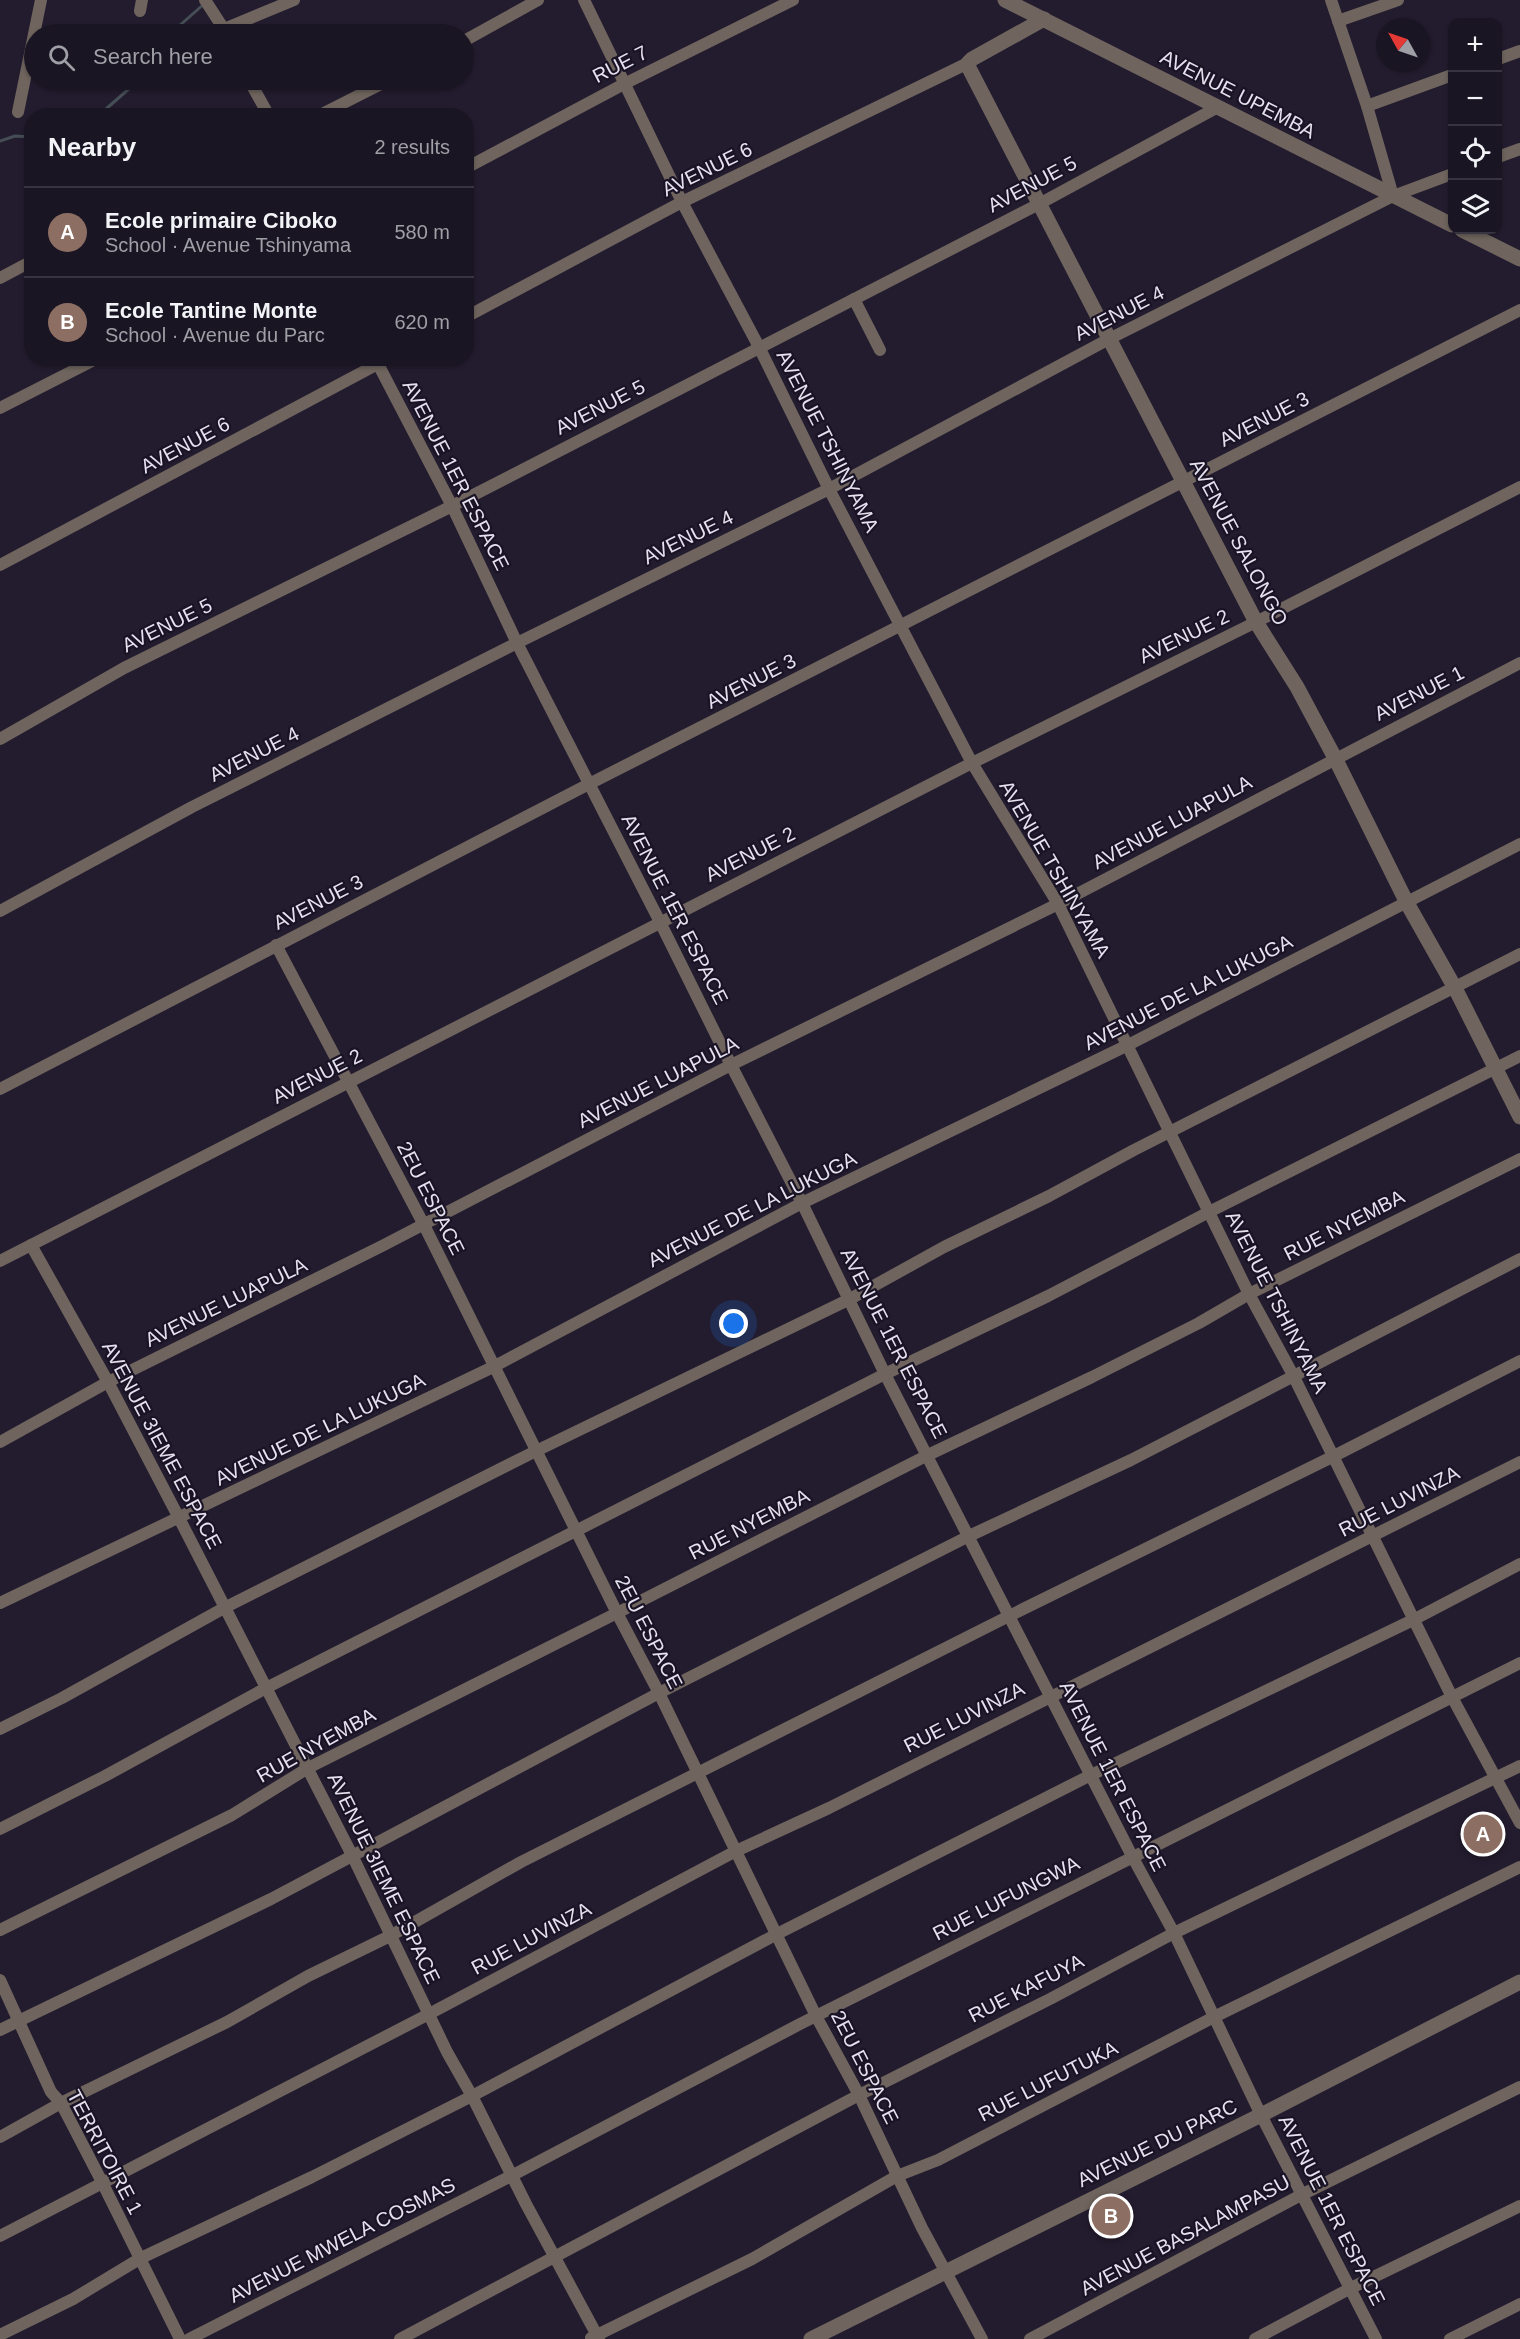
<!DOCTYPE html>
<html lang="en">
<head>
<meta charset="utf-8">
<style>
	body { margin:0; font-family:Arial,sans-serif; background:#272230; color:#f1f3f6 }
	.controls { position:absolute; right:18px; top:18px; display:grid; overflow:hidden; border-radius:12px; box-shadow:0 2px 4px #0004 }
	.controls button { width:54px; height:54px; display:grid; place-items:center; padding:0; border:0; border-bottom:2px solid #383441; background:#1a1523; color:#f1f3f6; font:30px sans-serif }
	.compass { position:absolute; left:1376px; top:18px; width:54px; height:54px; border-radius:50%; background:#1a1523; box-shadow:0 2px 4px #0004; rotate:310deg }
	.you { position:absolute; left:734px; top:1324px; width:21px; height:21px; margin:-15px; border:4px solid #fff; border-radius:50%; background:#1a73e8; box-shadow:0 0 0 9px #1a73e833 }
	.badge { display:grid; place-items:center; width:39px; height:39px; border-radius:50%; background:#bbaaf6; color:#fff; font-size:20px; font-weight:700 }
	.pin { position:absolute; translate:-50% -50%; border:3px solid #fff; box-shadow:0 2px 6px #0006 }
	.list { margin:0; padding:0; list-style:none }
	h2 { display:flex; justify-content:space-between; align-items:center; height:78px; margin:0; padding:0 24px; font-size:26px }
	h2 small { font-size:20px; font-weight:400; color:#9f9fa6 }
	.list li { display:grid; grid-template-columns:39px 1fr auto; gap:18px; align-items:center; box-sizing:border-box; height:90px; padding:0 24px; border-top:2px solid #383441 }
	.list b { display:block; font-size:22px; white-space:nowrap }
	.list p { margin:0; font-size:20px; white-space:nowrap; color:#9f9fa6 }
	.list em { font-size:20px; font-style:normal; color:#9f9fa6 }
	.icon { flex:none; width:33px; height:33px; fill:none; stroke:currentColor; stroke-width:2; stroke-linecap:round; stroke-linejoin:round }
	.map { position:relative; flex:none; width:1520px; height:2339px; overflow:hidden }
	.search { position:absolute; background:#1a1523; box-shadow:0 2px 4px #0004; left:24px; top:24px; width:450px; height:66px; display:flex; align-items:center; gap:15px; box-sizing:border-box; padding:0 21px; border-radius:33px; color:#9f9fa6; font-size:22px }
	.panel { position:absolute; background:#1a1523; box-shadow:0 2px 4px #0004; left:24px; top:108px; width:450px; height:258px; border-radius:24px }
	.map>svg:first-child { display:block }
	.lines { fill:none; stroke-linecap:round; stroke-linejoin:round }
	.stream { stroke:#454d55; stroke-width:3 }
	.minor { stroke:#6f655e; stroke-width:12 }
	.tertiary { stroke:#6f655e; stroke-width:15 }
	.labels { text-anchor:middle; stroke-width:4.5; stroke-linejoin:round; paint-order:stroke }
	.street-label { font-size:20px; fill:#e5e1ee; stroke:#191325 }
</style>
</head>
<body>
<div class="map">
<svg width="1520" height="2339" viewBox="0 0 1520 2339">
	<rect width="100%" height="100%" fill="#231c2f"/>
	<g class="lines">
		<g class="stream">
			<polyline points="170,34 204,4"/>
			<polyline points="98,116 139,80"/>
			<polyline points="0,141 15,136 32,137"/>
		</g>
		<g class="minor">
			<polyline points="205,0 227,34"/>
			<polyline points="584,0 682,202 759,347 829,489 972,763 1058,904 1249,1294 1293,1375 1452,1697 1520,1823"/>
			<polyline points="1331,0 1367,106 1393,196"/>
			<polyline points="140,11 142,0"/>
			<polyline points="1338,21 1398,0"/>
			<polyline points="224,29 294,0"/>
			<polyline points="464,41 538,0"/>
			<polyline points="1498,59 1520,51"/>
			<polyline points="249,80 269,116"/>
			<polyline points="1367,106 1452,75"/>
			<polyline points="18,112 41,0"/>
			<polyline points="318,116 389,80"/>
			<polyline points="1498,157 1520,149"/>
			<polyline points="466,168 624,84 793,0"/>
			<polyline points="0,278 32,261"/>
			<polyline points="854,299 880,350"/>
			<polyline points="466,317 682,202 968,63"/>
			<polyline points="378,364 452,506 517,643 660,922 731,1065 802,1203 885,1374 1132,1856 1174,1933 1261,2115 1376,2339"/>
			<polyline points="0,408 98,358"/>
			<polyline points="0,565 389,358"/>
			<polyline points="0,739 124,668 452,506 1039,204 1218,107"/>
			<polyline points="0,911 192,807 517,643 829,489 1109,339 1393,196 1452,174"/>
			<polyline points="276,945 424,1225 617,1613 659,1693 816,2016 859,2095 922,2228 982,2339"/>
			<polyline points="0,1089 589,784 1520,310"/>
			<polyline points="31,1245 108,1382 179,1518 352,1855 447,2052 472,2096 526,2204 599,2339"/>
			<polyline points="0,1261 972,763 1256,622 1520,487"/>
			<polyline points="0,1442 108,1382 382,1246 731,1065 1058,904 1520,663"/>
			<polyline points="0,1603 493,1367 802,1203 1128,1045 1520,844"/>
			<polyline points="0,1729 62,1698 224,1608 536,1451 850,1299 944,1247 1049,1196 1134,1150 1520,954"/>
			<polyline points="0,1829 105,1776 266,1688 885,1374 1048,1296 1209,1212 1520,1056"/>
			<polyline points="0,1930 232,1815 308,1768 617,1613 928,1455 1092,1377 1199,1323 1249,1294 1520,1159"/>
			<polyline points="0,1980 51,2092 61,2103 102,2182 180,2339"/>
			<polyline points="0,2030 271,1899 659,1693 969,1536 1131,1460 1520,1259"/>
			<polyline points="0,2137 61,2103 227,2022 308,1976 390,1936 521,1862 1009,1616 1334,1456 1520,1361"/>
			<polyline points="0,2236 429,2014 736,1851 829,1808 1520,1462"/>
			<polyline points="0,2335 73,2299 141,2258 312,2177 472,2096 777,1934 1091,1775 1413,1620 1520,1564"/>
			<polyline points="591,2338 752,2259 897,2176 938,2160 1214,2017 1520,1867"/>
			<polyline points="189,2339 513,2175 800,2024 1520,1663"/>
			<polyline points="400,2339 859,2095 1050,1999 1174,1933 1520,1766"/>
			<polyline points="1030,2339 1301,2195 1520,2087"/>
			<polyline points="1255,2339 1351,2288 1520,2206"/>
			<polyline points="1450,2339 1520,2304"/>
		</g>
		<g class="tertiary">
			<polyline points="1005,0 1452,225"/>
			<polyline points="1044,19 972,59 968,63 969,68 1256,622 1297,687 1335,758 1407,903 1455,988 1520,1117"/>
			<polyline points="1462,230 1520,259"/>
			<polyline points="811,2339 1261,2115 1520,1982"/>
		</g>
	</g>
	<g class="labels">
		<g class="street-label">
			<text transform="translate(620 64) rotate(-27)" y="7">RUE 7</text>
			<text transform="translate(1238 94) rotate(27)" y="7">AVENUE UPEMBA</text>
			<text transform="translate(707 169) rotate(-26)" y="7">AVENUE 6</text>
			<text transform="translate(1032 184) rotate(-28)" y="7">AVENUE 5</text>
			<text transform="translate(1119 313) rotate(-27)" y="7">AVENUE 4</text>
			<text transform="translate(600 407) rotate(-27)" y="7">AVENUE 5</text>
			<text transform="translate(1264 419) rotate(-27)" y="7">AVENUE 3</text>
			<text transform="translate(828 441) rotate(63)" y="7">AVENUE TSHINYAMA</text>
			<text transform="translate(185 445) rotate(-28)" y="7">AVENUE 6</text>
			<text transform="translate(456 475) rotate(63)" y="7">AVENUE 1ER ESPACE</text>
			<text transform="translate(688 537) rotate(-26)" y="7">AVENUE 4</text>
			<text transform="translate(1239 542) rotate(62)" y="7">AVENUE SALONGO</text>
			<text transform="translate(167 625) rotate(-26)" y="7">AVENUE 5</text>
			<text transform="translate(1184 636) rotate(-26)" y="7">AVENUE 2</text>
			<text transform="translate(751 681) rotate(-27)" y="7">AVENUE 3</text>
			<text transform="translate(1419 693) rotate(-27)" y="7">AVENUE 1</text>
			<text transform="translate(254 754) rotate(-27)" y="7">AVENUE 4</text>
			<text transform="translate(1172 822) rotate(-28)" y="7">AVENUE LUAPULA</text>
			<text transform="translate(750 854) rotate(-27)" y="7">AVENUE 2</text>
			<text transform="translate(1055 869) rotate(60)" y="7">AVENUE TSHINYAMA</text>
			<text transform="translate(318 902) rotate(-27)" y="7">AVENUE 3</text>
			<text transform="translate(675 909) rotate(63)" y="7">AVENUE 1ER ESPACE</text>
			<text transform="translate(1188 992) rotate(-27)" y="7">AVENUE DE LA LUKUGA</text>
			<text transform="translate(317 1076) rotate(-27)" y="7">AVENUE 2</text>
			<text transform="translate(658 1082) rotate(-27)" y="7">AVENUE LUAPULA</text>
			<text transform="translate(431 1198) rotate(63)" y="7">2EU ESPACE</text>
			<text transform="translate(752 1209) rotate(-27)" y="7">AVENUE DE LA LUKUGA</text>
			<text transform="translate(1344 1225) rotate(-27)" y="7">RUE NYEMBA</text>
			<text transform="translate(226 1302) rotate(-26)" y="7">AVENUE LUAPULA</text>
			<text transform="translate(1277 1302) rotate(63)" y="7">AVENUE TSHINYAMA</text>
			<text transform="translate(894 1343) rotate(63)" y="7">AVENUE 1ER ESPACE</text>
			<text transform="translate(320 1429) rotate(-26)" y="7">AVENUE DE LA LUKUGA</text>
			<text transform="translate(162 1445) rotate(62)" y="7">AVENUE 3IEME ESPACE</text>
			<text transform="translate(1399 1501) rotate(-27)" y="7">RUE LUVINZA</text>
			<text transform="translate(749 1524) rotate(-27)" y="7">RUE NYEMBA</text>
			<text transform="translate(649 1632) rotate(63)" y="7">2EU ESPACE</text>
			<text transform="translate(964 1717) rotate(-27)" y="7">RUE LUVINZA</text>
			<text transform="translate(316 1745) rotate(-29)" y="7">RUE NYEMBA</text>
			<text transform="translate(1113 1776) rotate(63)" y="7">AVENUE 1ER ESPACE</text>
			<text transform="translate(384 1878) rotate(64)" y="7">AVENUE 3IEME ESPACE</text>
			<text transform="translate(1006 1898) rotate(-27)" y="7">RUE LUFUNGWA</text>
			<text transform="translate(531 1938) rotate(-28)" y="7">RUE LUVINZA</text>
			<text transform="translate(1026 1988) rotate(-27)" y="7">RUE KAFUYA</text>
			<text transform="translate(865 2067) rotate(63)" y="7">2EU ESPACE</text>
			<text transform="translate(1048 2081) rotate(-27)" y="7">RUE LUFUTUKA</text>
			<text transform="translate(1157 2143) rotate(-26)" y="7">AVENUE DU PARC</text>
			<text transform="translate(105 2152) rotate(62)" y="7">TERRITOIRE 1</text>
			<text transform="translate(1332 2210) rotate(63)" y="7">AVENUE 1ER ESPACE</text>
			<text transform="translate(1185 2235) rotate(-28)" y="7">AVENUE BASALAMPASU</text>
			<text transform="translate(342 2240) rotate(-27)" y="7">AVENUE MWELA COSMAS</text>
		</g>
	</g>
</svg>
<div class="controls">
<button>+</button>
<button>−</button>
<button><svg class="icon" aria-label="locate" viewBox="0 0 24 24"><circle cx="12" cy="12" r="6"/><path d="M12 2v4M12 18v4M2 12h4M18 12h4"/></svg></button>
<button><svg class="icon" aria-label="layers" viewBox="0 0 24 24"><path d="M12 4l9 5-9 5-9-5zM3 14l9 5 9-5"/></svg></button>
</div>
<svg class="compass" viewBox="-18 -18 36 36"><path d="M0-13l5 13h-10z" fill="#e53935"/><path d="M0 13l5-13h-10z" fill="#9f9fa6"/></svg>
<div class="you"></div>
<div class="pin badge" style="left:1483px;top:1834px;background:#8d6e63">A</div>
<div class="pin badge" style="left:1111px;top:2216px;background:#8d6e63">B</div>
<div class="search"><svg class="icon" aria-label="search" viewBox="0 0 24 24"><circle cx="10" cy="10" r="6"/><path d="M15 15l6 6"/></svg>Search here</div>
<section class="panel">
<h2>Nearby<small>2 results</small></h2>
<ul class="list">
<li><span class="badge" style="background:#8d6e63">A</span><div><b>Ecole primaire Ciboko</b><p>School · Avenue Tshinyama</p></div><em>580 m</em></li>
<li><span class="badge" style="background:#8d6e63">B</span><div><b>Ecole Tantine Monte</b><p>School · Avenue du Parc</p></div><em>620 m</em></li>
</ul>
</section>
</div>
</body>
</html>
